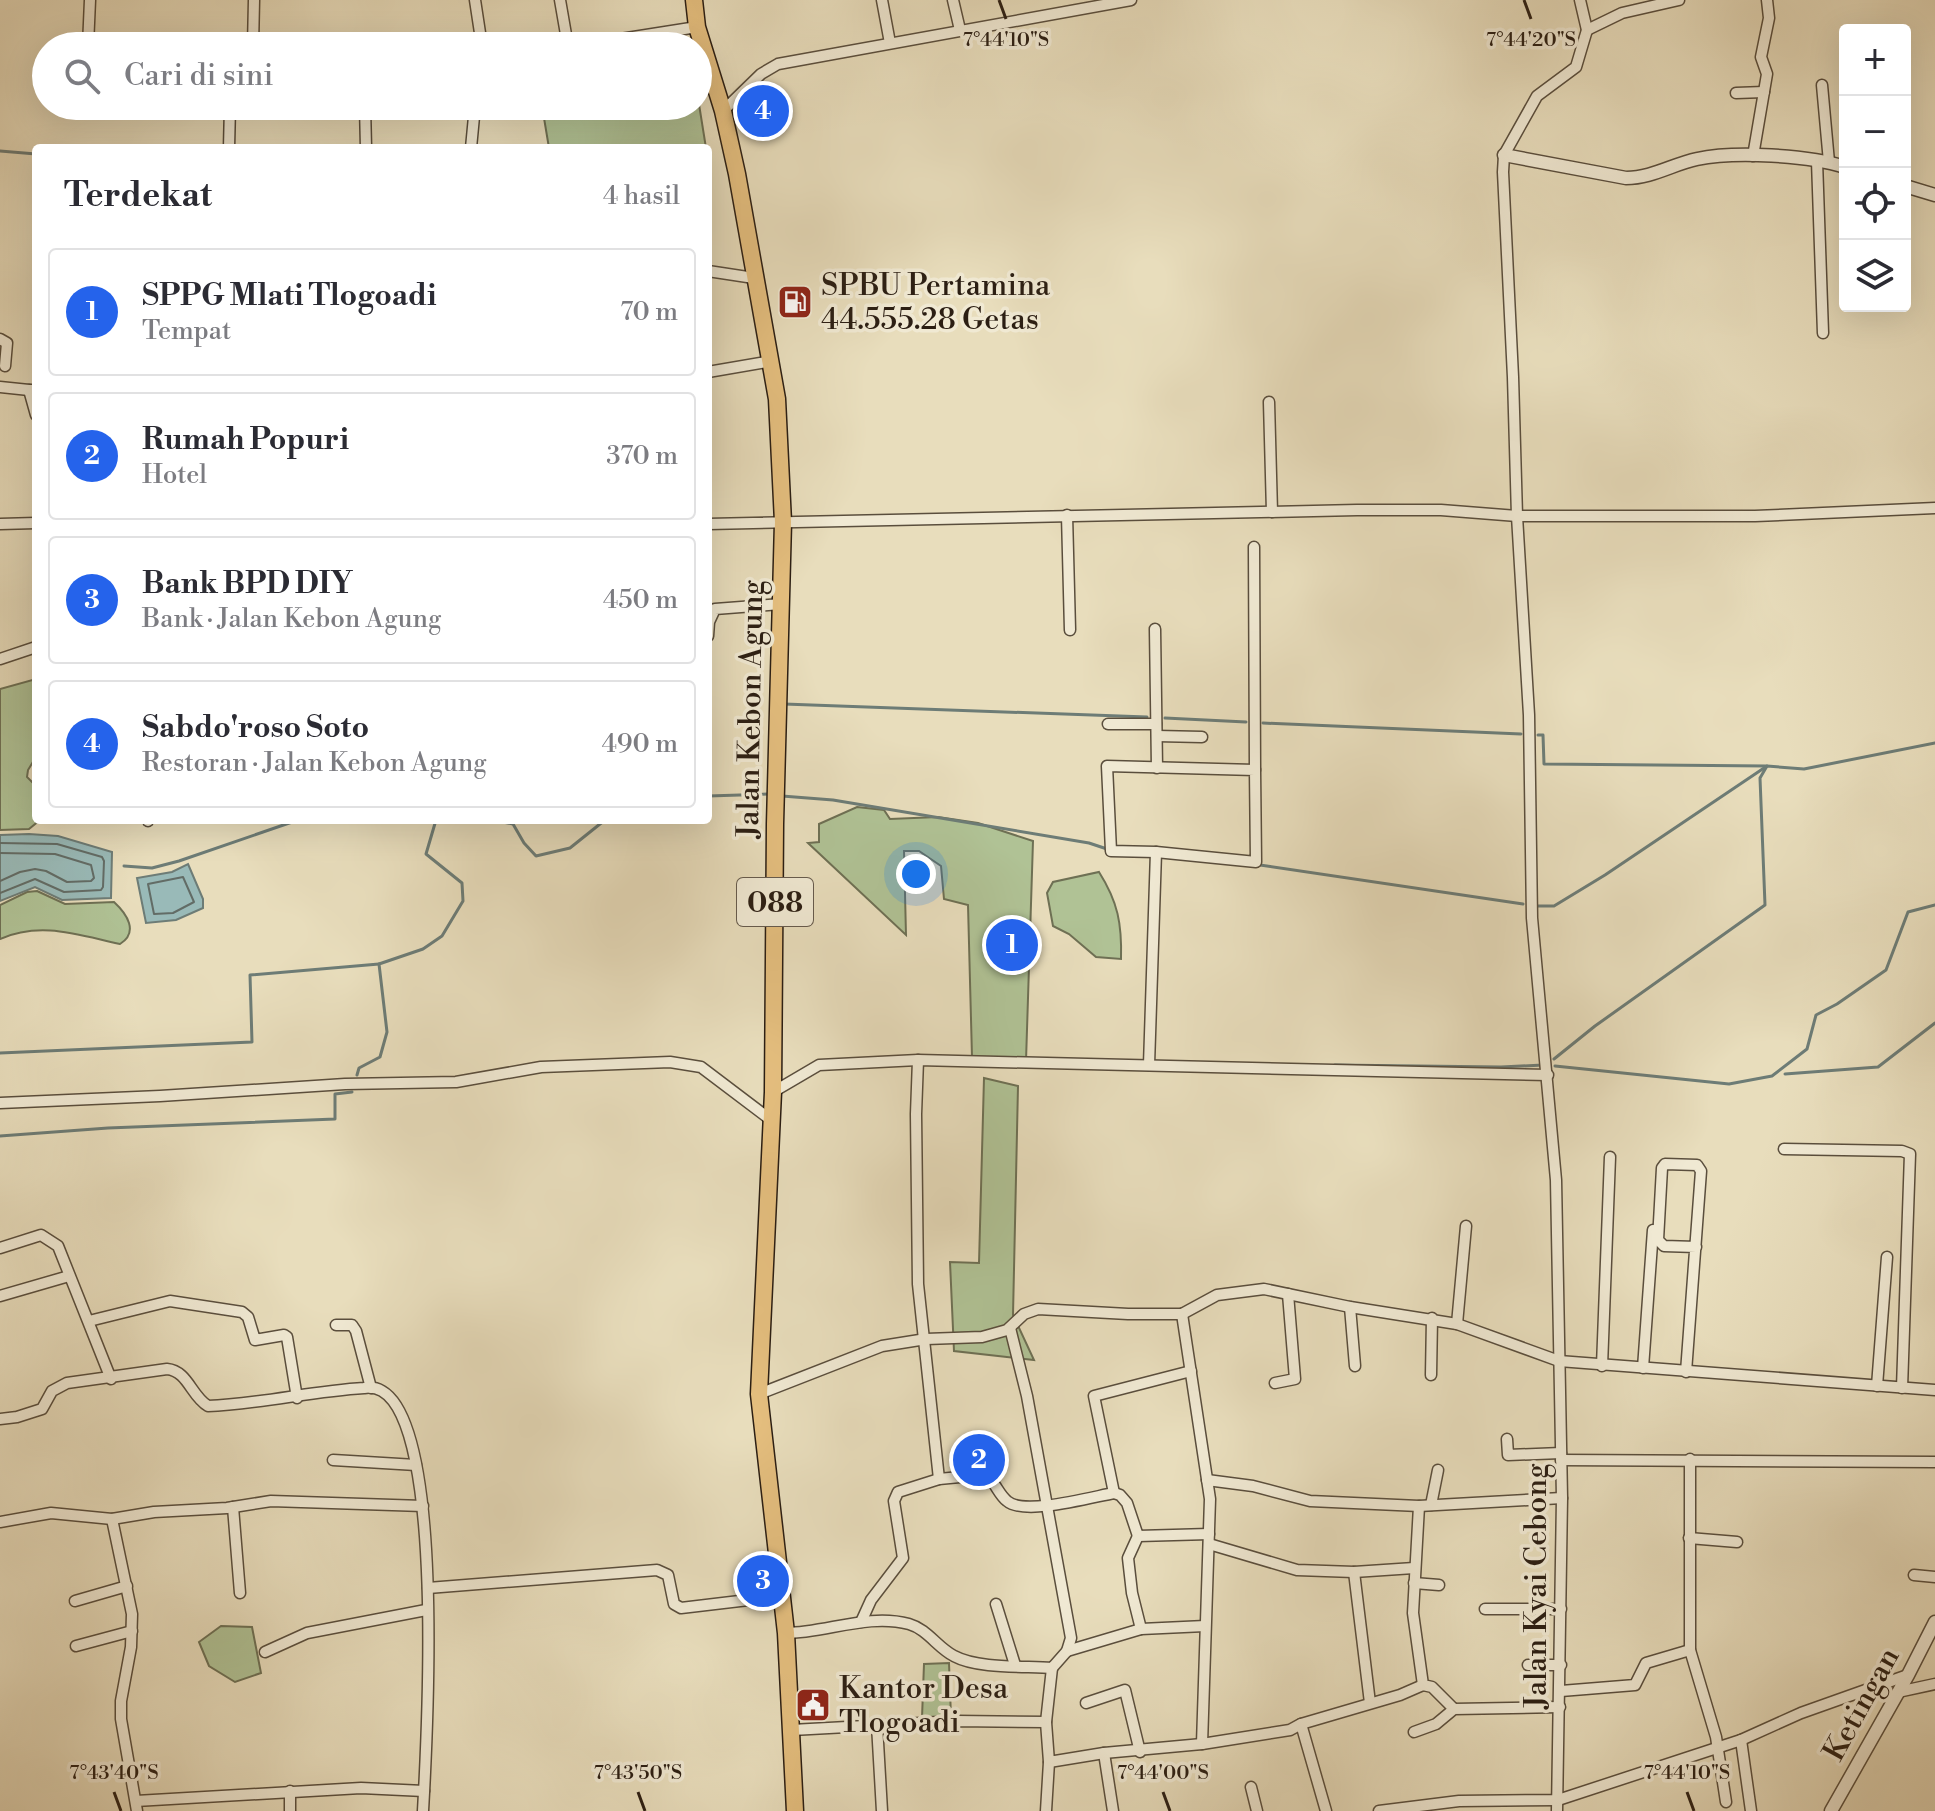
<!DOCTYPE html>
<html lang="id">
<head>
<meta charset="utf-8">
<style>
	body { margin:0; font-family:"Libre Bodoni",serif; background:#f2f2f3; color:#2b2b33 }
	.controls { position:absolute; right:24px; top:24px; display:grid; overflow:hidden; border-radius:8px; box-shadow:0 8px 32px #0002 }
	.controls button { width:72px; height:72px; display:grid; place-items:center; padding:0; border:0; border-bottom:2px solid #e1e1e2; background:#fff; color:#2b2b33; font:40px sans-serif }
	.you { position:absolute; left:916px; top:874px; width:28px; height:28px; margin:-20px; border:6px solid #fff; border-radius:50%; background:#1a73e8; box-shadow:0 0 0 12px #1a73e833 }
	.badge { display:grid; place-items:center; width:52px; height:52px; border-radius:50%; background:#2563eb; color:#fff; font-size:26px; font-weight:700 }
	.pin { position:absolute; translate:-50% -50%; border:4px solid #fff; box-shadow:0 2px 8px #0006 }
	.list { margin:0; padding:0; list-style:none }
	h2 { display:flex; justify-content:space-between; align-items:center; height:104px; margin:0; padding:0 32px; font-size:34px }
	h2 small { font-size:26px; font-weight:400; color:#7c7c81 }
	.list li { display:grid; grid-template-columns:52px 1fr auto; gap:24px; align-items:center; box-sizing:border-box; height:128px; margin:0 16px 16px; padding:0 16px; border:2px solid #e1e1e2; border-radius:8px }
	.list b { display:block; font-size:30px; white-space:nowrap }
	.list p { margin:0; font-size:26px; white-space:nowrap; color:#7c7c81 }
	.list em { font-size:26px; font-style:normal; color:#7c7c81 }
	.icon { flex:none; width:44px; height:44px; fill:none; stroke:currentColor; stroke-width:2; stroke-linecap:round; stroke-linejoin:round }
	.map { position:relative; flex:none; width:1935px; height:1811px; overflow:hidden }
	.search { position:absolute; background:#fff; box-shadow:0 8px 32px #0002; left:32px; top:32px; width:680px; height:88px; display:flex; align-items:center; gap:20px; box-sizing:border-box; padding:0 28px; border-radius:44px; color:#7c7c81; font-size:30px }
	.panel { position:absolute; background:#fff; box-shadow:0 8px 32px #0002; left:32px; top:144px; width:680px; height:680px; border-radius:8px }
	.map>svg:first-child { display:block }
	.green { fill:#b0c295; stroke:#6e7054; stroke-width:2 }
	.water { fill:#99bab8; stroke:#6d7c76; stroke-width:2 }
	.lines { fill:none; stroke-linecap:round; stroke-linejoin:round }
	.shore { stroke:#626c66; stroke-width:2 }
	.stream { stroke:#6d7c76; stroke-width:3 }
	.minor-casing { stroke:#5a4e3d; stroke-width:13 }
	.tertiary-casing { stroke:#5a4e3d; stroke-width:15 }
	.primary-casing { stroke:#2b1e13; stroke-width:19 }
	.minor { stroke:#f0e9d3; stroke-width:10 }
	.tertiary { stroke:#f0e9d3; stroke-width:12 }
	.primary { stroke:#e4be7e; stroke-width:16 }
	.ticks { fill:none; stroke:#2b1e13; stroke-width:3 }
	.labels { text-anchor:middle; stroke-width:7; stroke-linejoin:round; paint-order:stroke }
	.shield { fill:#f0e9d3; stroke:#665b4d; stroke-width:2 }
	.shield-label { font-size:28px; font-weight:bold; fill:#2b1e13 }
	.poi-label { font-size:30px; fill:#2b1e13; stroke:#f0e9d3; text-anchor:start }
	.street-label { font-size:30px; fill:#2b1e13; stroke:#f0e9d3 }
	.ticks-label { font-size:20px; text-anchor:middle; fill:#2b1e13; stroke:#f0e9d3; stroke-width:7; stroke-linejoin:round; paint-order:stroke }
</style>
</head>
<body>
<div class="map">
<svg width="1935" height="1811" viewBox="0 0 1935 1811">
	<rect width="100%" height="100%" fill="#e8ddbc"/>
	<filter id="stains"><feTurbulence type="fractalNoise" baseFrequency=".0025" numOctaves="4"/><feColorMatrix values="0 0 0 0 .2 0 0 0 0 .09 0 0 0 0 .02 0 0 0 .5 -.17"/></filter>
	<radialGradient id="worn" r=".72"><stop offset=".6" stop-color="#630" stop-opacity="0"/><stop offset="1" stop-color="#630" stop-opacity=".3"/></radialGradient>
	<g class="green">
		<polygon points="698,98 706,148 549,148 542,106 698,106"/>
		<polygon points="36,679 36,757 28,770 27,777 36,786 36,820 40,820 29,829 0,830 0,689"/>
		<polygon points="857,807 884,810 890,819 938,817 978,823 1033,841 1026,1061 972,1057 968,905 944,899 941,866 919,851 904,851 906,935 808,843 819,842 819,824"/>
		<path d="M1099 872C1118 902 1122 924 1121 959L1096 957 1069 934 1053 926 1047 893 1053 882Z"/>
		<path d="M37 891 65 904 114 902C127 914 139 932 120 944 78 935 41 921 0 939V905L27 892Z"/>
		<polygon points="984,1078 1018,1086 1013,1315 1034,1360 954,1351 950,1262 979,1263"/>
		<polygon points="221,1626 252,1627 261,1673 235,1682 209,1666 199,1642"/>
		<polygon points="949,1663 951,1717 922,1718 924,1664"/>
	</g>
	<g class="water">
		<polygon points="29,834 58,836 112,852 111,898 62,900 35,887 0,901 0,835"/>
		<polygon points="188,864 203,899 203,908 176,920 146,923 137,878 172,872"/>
	</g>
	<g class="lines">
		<g class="shore">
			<polyline points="0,843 57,844 102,857 104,861 103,887 101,890 64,892 35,879 0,893"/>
			<polyline points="0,853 55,854 91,865 94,878 91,881 67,882 46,871 35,869 20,872 0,881"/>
			<polygon points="183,877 194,902 173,913 154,914 148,884"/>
		</g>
		<g class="stream">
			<polyline points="0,151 36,154"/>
			<polyline points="784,704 1147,717"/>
			<polyline points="1165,718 1246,722"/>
			<polyline points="1263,723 1521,734"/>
			<polyline points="1538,735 1543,735 1544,764 1767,766 1760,778 1765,905 1595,1026 1554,1059"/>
			<polyline points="708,796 768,794"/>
			<polyline points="782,796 833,800 1089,843 1107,849"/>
			<polyline points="493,820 513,824 524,843 536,856 570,848 605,820"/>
			<polyline points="1260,865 1523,904"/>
			<polyline points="124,866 152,868 179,861 298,820"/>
			<polyline points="1535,906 1554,906 1605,875 1767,766 1804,769 1935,743"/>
			<polyline points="0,1053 252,1042 250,975 379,964"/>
			<polyline points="1335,1065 1501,1067 1543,1065"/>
			<polyline points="1555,1066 1729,1084 1772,1076 1807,1049 1816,1015 1837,1004 1886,970 1908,912 1935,905"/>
			<polyline points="1785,1074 1878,1067 1935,1023"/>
			<polyline points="357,1075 359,1068 380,1057 387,1032 379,964 423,949 442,936 463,901 462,883 426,854 436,820"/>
			<polyline points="0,1136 108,1128 335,1119 335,1094 352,1092"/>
		</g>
		<g class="minor-casing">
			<g id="minor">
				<polyline points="475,0 482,46"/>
				<polyline points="560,0 568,46"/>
				<polyline points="882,0 890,43"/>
				<polyline points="953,0 960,30"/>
				<polyline points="1587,30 1622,13 1679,0"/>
				<polyline points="88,46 90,0"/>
				<polyline points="253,46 254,0"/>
				<polyline points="576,46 697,27"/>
				<polyline points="1822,85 1829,162"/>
				<polyline points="1736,93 1764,92"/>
				<polyline points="90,106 126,109"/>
				<polyline points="365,106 366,148"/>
				<polyline points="723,111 761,74 778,64 1131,0"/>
				<polyline points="229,148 230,106"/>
				<polyline points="471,148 475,106"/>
				<polyline points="1753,156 1767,74 1761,57 1769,18 1767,0"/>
				<polyline points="1817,161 1823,333"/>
				<polyline points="708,271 754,278"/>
				<polyline points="0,339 7,343 5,366"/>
				<polyline points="708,372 772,361"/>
				<polyline points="0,387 29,390"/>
				<polyline points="36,390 29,390 36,415"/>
				<polyline points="1269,402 1272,512"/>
				<polyline points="1067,515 1070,630"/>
				<polyline points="0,524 36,523"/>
				<polyline points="708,524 1357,510 1441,510 1517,516 1755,516 1935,508"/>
				<polyline points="1254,547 1255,770"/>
				<polyline points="1155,629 1157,768"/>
				<polyline points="708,636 709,622 715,609 781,604"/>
				<polyline points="0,659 36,647"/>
				<polyline points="1108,724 1156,724"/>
				<polyline points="1157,736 1202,737"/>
				<polygon points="1107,766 1255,770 1256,862 1156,852 1111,851"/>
				<polyline points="148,820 148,821"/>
				<polyline points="918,1060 916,1114 918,1284 939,1479"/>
				<polyline points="1149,1065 1156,852"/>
				<polyline points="773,1092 819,1065 918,1060 1548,1075"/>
				<polyline points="0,1103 160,1096 345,1084 456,1082 541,1067 670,1062 701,1067 771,1120"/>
				<polyline points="1784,1149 1902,1151 1910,1154 1902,1388"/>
				<polyline points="0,1248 41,1235 58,1246 111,1379"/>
				<polyline points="0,1296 69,1276"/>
				<polyline points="1350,1307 1355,1366"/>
				<polyline points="1182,1314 1217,1295 1264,1289 1350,1307 1457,1324 1559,1361 1935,1390"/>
				<polyline points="1182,1314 1210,1499 1202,1744"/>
				<polyline points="89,1321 170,1301 242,1312 248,1317 255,1340 284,1335 287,1337 297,1398"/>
				<polyline points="1457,1324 1466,1226"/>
				<polyline points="336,1325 352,1325 356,1331 371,1388"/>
				<polyline points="1602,1366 1610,1157"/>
				<polyline points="1643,1368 1653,1230"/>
				<polyline points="1686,1372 1701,1171 1697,1165 1665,1164 1662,1168 1658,1240 1664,1246 1696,1247"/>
				<polyline points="1431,1375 1432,1318"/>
				<polyline points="1275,1383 1295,1379 1288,1294"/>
				<polyline points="1877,1386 1887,1257"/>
				<polyline points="759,1394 882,1346 926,1339 982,1337 1007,1330 1024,1314 1038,1309 1128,1314 1182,1314"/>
				<path d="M0 1419 17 1417 42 1409 52 1391 67 1383 167 1369C188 1371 191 1396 208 1406 260 1404 312 1391 364 1388 370 1387 377 1388 382 1391 445 1427 427 1739 423 1811"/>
				<polyline points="1507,1439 1508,1455 1561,1453"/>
				<polyline points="1690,1459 1690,1650 1716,1737 1726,1802"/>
				<polyline points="333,1460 416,1465"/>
				<polyline points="1561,1460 1935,1462"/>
				<polyline points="1207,1480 1253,1486 1310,1501 1419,1506 1562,1498"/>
				<polyline points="1114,1493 1094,1396 1191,1371"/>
				<polyline points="1431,1505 1438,1470"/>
				<polyline points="1419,1506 1413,1613 1423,1685 1432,1687 1454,1709"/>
				<polyline points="233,1507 240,1593"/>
				<polyline points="112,1519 132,1614 131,1647 121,1701 121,1719 137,1811"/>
				<polyline points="0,1522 51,1513 112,1519 154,1512 227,1508 271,1501 423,1506"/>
				<polyline points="1138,1536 1128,1558 1132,1593 1141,1629"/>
				<polyline points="1689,1538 1737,1542"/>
				<polyline points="1209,1544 1297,1570 1354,1572 1414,1568"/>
				<polyline points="1354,1572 1370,1703"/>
				<polyline points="1914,1575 1935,1577"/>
				<polyline points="1414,1583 1439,1585"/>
				<polyline points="428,1588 657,1570 668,1575 674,1604 681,1608 782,1596"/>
				<polyline points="75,1601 127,1586"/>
				<polyline points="996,1604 1015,1665"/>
				<polyline points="1485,1609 1561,1609"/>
				<path d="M861 1622 871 1600 903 1558 894 1501 898 1492 939 1479 981 1475C996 1479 996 1492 1007 1501 1024 1516 1092 1497 1114 1493L1120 1495 1127 1503 1138 1536 1209 1534"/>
				<path d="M786 1633C826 1633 868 1613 909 1624 927 1629 938 1648 954 1656 978 1669 1024 1666 1052 1668L1067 1651 1071 1638 1027 1396 1010 1328"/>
				<polyline points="76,1646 132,1631"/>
				<polyline points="1067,1651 1141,1629 1205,1626"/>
				<polyline points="265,1652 307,1633 426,1610"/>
				<polyline points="1528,1665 1561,1665"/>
				<polyline points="1052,1668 1046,1722 1049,1762 1104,1753 1202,1744 1290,1730 1301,1724 1400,1695 1423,1685"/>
				<polyline points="1561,1691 1635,1685 1646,1663 1690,1650"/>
				<polyline points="1898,1692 1935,1684"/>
				<polyline points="1086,1703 1125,1690 1140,1752"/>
				<polyline points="1301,1724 1326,1811"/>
				<polyline points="877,1725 882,1811"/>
				<polyline points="792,1730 957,1721 1046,1722"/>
				<polyline points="1414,1732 1436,1724 1454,1709 1560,1707"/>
				<polyline points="1741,1740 1751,1811"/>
				<polyline points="1104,1753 1113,1811"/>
				<polyline points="1251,1787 1257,1811"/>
				<polyline points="136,1801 361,1788 424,1791"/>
				<polyline points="290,1811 290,1791"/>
				<polyline points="1046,1811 1049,1762"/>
				<polyline points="1379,1811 1459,1801 1558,1800 1741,1740 1801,1713 1908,1675"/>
				<polyline points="1557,1811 1562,1498 1556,1180 1532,918 1529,715 1517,516 1513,377 1503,172 1504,155 1537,96 1576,67 1587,30 1580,0"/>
			</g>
		</g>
		<g class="tertiary-casing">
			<g id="tertiary">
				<path d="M1504 155 1626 178C1652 178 1673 164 1697 159 1734 151 1809 155 1845 167"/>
				<polyline points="1905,186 1935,195"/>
				<polyline points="1831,1811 1908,1675 1935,1622"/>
			</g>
		</g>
		<g class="primary-casing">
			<polyline id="primary" points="694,0 697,27 723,111 737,174 777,399 783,522 775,824 773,1092 759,1394 786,1633 795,1811"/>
		</g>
		<use href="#minor" class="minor"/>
		<use href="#tertiary" class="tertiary"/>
		<use href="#primary" class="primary"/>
	</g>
	<path class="ticks" d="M999 0 1006 19M1524 0 1531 19M114 1792 121 1811M638 1792 645 1811M1163 1792 1170 1811M1687 1792 1694 1811"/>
	<defs>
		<g id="fuel-square" transform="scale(1.8)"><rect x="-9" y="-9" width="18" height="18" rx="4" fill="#8f2418" stroke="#f0e9d3"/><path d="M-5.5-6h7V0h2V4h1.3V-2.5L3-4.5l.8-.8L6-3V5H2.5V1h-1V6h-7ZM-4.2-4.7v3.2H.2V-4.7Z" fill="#fff"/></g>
		<g id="civic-square" transform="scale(1.8)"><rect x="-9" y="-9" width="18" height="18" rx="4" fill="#8f2418" stroke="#f0e9d3"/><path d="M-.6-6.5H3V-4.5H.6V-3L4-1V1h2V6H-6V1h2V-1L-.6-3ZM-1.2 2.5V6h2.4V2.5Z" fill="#fff"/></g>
	</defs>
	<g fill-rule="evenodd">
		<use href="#fuel-square" x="795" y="302"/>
		<use href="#civic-square" x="813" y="1705"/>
	</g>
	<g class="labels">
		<rect class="shield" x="737" y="878" width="76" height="48" rx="6"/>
		<g class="shield-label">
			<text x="775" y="912">088</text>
		</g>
		<g class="poi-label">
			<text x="821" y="295">SPBU Pertamina<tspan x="821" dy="34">44.555.28 Getas</tspan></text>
			<text x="839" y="1698">Kantor Desa<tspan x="839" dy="34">Tlogoadi</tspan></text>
		</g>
		<g class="street-label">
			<text transform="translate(750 709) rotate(-89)" y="10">Jalan Kebon Agung</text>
			<text transform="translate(1536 1586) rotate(-90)" y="10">Jalan Kyai Cebong</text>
			<text transform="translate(1861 1704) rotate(-61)" y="10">Ketingan</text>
		</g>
	</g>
	<g class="ticks-label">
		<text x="1006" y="46">7°44'10"S</text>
		<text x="1531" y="46">7°44'20"S</text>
		<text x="114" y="1779">7°43'40"S</text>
		<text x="638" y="1779">7°43'50"S</text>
		<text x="1163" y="1779">7°44'00"S</text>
		<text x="1687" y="1779">7°44'10"S</text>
	</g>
	<rect width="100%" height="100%" filter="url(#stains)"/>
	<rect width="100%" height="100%" fill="url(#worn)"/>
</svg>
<div class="controls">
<button>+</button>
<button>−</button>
<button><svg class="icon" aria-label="locate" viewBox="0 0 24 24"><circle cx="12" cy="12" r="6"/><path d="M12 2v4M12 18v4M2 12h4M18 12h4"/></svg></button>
<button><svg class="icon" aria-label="layers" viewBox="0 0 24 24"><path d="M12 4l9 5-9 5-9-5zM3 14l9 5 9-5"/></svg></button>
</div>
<div class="you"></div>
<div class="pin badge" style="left:1012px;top:945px">1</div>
<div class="pin badge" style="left:979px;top:1460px">2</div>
<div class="pin badge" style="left:763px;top:1581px">3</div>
<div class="pin badge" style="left:763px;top:111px">4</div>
<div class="search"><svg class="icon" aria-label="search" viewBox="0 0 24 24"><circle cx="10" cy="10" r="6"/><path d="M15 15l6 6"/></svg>Cari di sini</div>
<section class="panel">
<h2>Terdekat<small>4 hasil</small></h2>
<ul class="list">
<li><span class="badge">1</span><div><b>SPPG Mlati Tlogoadi</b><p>Tempat</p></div><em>70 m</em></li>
<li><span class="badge">2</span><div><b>Rumah Popuri</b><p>Hotel</p></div><em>370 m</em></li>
<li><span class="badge">3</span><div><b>Bank BPD DIY</b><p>Bank · Jalan Kebon Agung</p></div><em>450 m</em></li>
<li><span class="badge">4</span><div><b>Sabdo'roso Soto</b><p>Restoran · Jalan Kebon Agung</p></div><em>490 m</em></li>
</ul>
</section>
</div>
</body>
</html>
